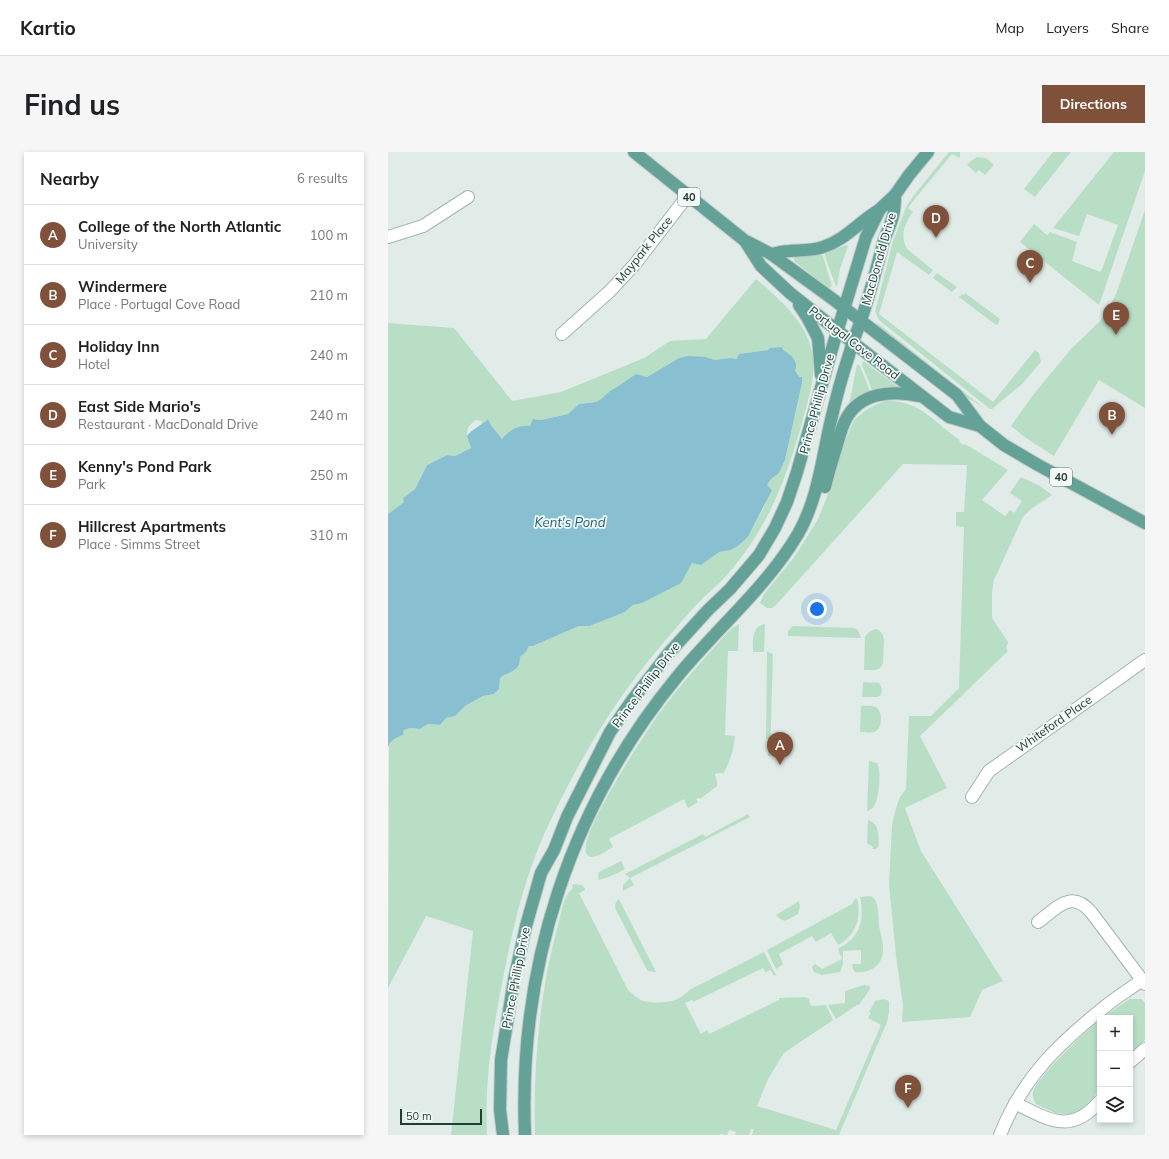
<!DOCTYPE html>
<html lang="en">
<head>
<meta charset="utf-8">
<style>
	body { margin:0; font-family:Mulish,sans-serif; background:#f6f6f6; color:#202124 }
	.controls { position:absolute; right:12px; bottom:12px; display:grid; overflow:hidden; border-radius:0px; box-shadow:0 2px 6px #0003 }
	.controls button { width:36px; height:36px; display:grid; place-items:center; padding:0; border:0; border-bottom:1px solid #e0e0e0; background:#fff; color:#202124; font:20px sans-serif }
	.scale { position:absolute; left:12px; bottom:10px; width:82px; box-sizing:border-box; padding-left:4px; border:2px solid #213d38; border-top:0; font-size:11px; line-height:14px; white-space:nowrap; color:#213d38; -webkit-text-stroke:3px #f2f8f5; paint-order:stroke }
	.you { position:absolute; left:429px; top:457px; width:14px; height:14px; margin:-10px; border:3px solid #fff; border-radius:50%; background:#1a73e8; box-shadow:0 0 0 6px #1a73e833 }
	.badge { display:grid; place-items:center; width:26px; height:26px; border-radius:50%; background:#80513a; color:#fff; font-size:13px; font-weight:700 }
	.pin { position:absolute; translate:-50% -33px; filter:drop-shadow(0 1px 2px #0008) }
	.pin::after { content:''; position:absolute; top:21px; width:14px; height:12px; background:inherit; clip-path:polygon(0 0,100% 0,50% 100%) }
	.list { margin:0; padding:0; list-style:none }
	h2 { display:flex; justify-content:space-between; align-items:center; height:52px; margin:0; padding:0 16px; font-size:17px }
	h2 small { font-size:13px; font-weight:400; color:#757577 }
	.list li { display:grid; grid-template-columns:26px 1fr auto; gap:12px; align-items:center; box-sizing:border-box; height:60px; padding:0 16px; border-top:1px solid #e0e0e0 }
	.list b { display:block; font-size:15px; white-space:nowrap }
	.list p { margin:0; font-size:13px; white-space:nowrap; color:#757577 }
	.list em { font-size:13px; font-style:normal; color:#757577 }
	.icon { flex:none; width:22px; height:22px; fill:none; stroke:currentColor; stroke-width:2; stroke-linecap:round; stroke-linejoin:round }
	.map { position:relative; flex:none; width:757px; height:983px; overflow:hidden; border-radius:0px }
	header { display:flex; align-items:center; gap:24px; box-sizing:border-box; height:56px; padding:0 20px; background:#fff; border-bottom:1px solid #e0e0e0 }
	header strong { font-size:19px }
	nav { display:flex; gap:22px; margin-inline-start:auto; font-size:14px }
	.intro { display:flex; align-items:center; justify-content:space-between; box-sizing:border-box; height:96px; padding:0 24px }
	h1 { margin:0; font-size:28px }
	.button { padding:10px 18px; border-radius:0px; background:#80513a; color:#fff; font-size:14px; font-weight:700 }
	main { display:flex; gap:24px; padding:0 24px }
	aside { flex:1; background:#fff; border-radius:0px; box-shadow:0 2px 6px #0003 }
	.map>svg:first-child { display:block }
	.green { fill:#b9dec6 }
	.water { fill:#88c0d2 }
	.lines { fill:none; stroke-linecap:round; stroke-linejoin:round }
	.minor-casing { stroke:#a4b4b0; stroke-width:14 }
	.major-casing { stroke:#c1c9c7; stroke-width:14 }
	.minor { stroke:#fff; stroke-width:12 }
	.major { stroke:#64a298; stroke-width:12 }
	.labels { text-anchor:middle; stroke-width:3.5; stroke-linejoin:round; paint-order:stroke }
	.shield { fill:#f2f8f5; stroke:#607571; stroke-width:1 }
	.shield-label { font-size:11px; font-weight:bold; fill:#213d38 }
	.street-label { font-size:12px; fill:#213d38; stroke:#f2f8f5 }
	.water-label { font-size:13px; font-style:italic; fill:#1a627a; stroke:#f2f8f5 }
</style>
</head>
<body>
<header>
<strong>Kartio</strong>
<nav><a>Map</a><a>Layers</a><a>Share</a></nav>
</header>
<div class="intro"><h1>Find us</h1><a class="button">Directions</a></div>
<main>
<aside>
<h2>Nearby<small>6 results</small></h2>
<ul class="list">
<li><span class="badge">A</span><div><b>College of the North Atlantic</b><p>University</p></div><em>100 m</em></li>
<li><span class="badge">B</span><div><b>Windermere</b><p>Place · Portugal Cove Road</p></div><em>210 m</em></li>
<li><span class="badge">C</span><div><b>Holiday Inn</b><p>Hotel</p></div><em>240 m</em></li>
<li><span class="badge">D</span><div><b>East Side Mario's</b><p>Restaurant · MacDonald Drive</p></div><em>240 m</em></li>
<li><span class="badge">E</span><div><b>Kenny's Pond Park</b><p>Park</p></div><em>250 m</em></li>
<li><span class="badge">F</span><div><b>Hillcrest Apartments</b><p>Place · Simms Street</p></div><em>310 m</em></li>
</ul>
</aside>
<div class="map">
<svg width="757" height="983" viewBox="0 0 757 983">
	<rect width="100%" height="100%" fill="#e1ece8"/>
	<g class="green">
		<path d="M561 0H572V6L564 2 526 48 520 56 525 60C516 72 512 84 519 97L545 118 541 123 509 100 491 162 605 250 647 198 651 201 653 210 634 232 604 257H602L491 168 487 160 505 89 518 55 526 43Z"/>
		<polygon points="665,0 683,0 647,45 636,37"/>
		<polygon points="726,0 757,0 757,19 711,153 632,90 646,72 659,83 662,80 689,90 684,109 713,120 730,73 699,62 691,84 665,76"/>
		<polygon points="589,5 598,6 606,13 597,23 591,18 588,21 579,13 583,9"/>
		<polygon points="757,58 757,256 711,228 666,304 638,286 623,274 645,243 683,197 712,169 718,161 728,142"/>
		<polygon points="459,93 460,94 452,117 449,134 447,132 437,104 437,100"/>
		<polygon points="433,102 435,104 444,134 441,136 406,109 406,105 409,104"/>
		<polygon points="549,121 569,135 564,140 545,126"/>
		<path d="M368 127C401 155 433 183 424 231 421 247 416 263 412 278 395 335 378 379 338 424 332 431 324 438 317 444 301 460 286 478 272 495 238 534 210 578 185 624 172 649 158 676 148 702 130 749 120 799 111 848 102 896 97 934 99 983H63L85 779 38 764 0 836 1 591 6 587 15 583 16 578 22 576 32 577 40 572 52 573 58 566 67 564 77 554 95 544 106 542 111 537 112 526 119 522 127 518 132 505 138 500 141 494H145L191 474H202L237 460 245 453 254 451 300 417 304 411 331 400 343 398 350 394 360 385 377 353 379 333 383 327 391 321 397 308 414 231V225H411L407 218 380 198 352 202 350 207 342 206 327 208 318 205 291 206 259 225 222 239 213 247 208 250 191 252 180 262 153 268 145 267 142 275 114 287 103 273 100 267 94 273 93 269 88 268C75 277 79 283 83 296L67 304 59 303 39 313 27 337 15 346 16 350 0 362V171L66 176 124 249 173 240 256 206 282 189 318 187Z"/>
		<polygon points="577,141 612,167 610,172 608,173 571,145 574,142 576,143"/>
		<polygon points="488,170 596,256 580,246 492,176"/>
		<polygon points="475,209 509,234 509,236 484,238 474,213"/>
		<polygon points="469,212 472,214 482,239 461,253"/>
		<path d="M498 249C533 248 546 271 572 288L571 290 575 293 577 292 620 318 594 348 617 364 622 358 626 361 634 349 622 341 633 325 652 334 664 343 643 357 635 365 606 428 604 440V466L620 490 618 496 620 499 532 584 559 636 517 656 533 699 615 829 594 838 582 865 514 870 515 853 508 804 501 732 504 673 508 656 512 645 518 637 521 564H543L571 536 576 375 568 374V360H576L579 313 515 312 388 453 384 456H379L372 451 376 442 407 404 430 367 444 332 455 294 463 275 467 267 478 258 489 252Z"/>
		<path d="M351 472 350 499H340L337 583 347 584C346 598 342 608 336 621H331L327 622 329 631V634L312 647 311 646 308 647 310 650 300 656 296 647 221 687 225 695C219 698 207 708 200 704 183 692 259 579 270 563 292 533 318 504 343 477Z"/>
		<path d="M377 472 376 500H365C365 489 363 474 377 472Z"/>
		<polygon points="405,474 466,476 470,478 473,486 400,484 400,479"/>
		<path d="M487 477 491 478 495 483 496 488 495 511C492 520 484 518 476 518L477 485 481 480Z"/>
		<polygon points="379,499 385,502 382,604 380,604 380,587 378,587"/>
		<polygon points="475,530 491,531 494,536 493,543 489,545 474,545"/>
		<path d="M473 554C478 554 485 553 489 556 495 561 494 576 488 579 483 582 477 580 472 580Z"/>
		<path d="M481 609 489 611C494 620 491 650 484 657L479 659Z"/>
		<polygon points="360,662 362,665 242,726 246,733 235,739 235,733 242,726 237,722 315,682 317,685"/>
		<path d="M480 668C492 672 490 683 491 694L488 697H484L485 695 479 691Z"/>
		<path d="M233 709 237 717C230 721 219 726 211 728L210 724 211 720Z"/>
		<path d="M186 732 194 733 197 736V738L191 741 240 838C243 840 246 844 250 846 258 852 274 851 284 849 291 847 297 842 303 837L376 800 388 823 386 824 383 818 377 820 375 816 305 850 304 848 297 851 313 882 319 878 321 882 391 848V846L418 845 421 847 423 854 438 853 445 868 396 901 380 927 369 954 448 978 493 873 480 866 483 861 481 860 487 849 496 847 501 849V861L499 870 451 983H364L366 977H363L361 983H347L348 980 341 978 339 983 332 982V983H147C145 911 152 838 171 769 174 758 175 744 185 736L184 733Z"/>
		<path d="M480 744C483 744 486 745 487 748 491 755 490 765 491 773 492 781 496 792 495 801 493 815 480 822 467 820L465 817 464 812H473V798L455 799V812L452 820 434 823 426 820 424 815 427 812 434 817 454 807 450 797C452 795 455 794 458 792 474 781 476 763 472 745Z"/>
		<path d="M469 746C474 765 468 784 450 793L443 781 428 790 424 784 391 802 395 812 388 817 379 798 464 752 467 747Z"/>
		<path d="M231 747 268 820 260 819 258 816 228 758C226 753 227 751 231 747Z"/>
		<polygon points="411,749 412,755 410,762 397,769 392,767 388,763"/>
		<polygon points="476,833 482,834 482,837 471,853 469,853 448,867 440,853 457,851 457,839"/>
		<polygon points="743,846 743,847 753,847 757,851 757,888 742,902 742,866 714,866"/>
		<path d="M712 868V936L701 952 693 959 684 963 667 961 648 952C646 948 644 945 645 940 649 925 698 879 712 868Z"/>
	</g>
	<path class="water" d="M382 196 394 195 396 199C403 202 411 210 407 218L411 225H414V231L397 308 391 321 383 327 379 333 384 338 360 385 350 394 343 398 331 400 313 413 304 411 293 431 254 451 245 453 237 460 202 474H191L145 494H141L138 500 132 505C132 520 122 519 112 526L111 537 106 542 95 544 77 554 67 564 58 566 52 573 40 572 32 577 22 576 16 578 15 583C8 586 2 588 0 595V362L16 350 15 346 27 337 39 313 59 303 67 304 83 296 79 284C85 276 93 274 100 267L103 273 114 287C120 279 132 272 142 274L145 267 153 268 180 262 191 252 208 250 213 247 222 239 229 235 248 222 259 225 291 206 300 204 318 205 327 208 342 206 349 207 351 202 380 198Z"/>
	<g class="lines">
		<g class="minor-casing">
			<g id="minor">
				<polyline points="0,85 35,74 80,45"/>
				<polyline points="174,182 222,139 247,112 300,43"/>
				<polyline points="584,645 601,619 757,508"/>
				<path d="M650 770C669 756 683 737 703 760L757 832"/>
				<polyline points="742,910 757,897"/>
				<path d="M627 951C661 968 683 983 712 949"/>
				<path d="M612 983C635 925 671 891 719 853 730 844 742 837 754 828"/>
			</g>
		</g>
		<g class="major-casing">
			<g id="major">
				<polyline points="246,0 356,88 383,102 446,148 569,243 592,274 616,293 650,313 757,371"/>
				<polyline points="357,89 373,114 402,141 450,179 561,265 592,274"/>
				<path d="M383 102C389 101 395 99 401 99 412 98 424 99 435 95 457 88 471 70 491 58"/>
				<polyline points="411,153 419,165 430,186 433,223"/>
				<path d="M437 335C440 322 444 309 448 296 451 287 453 276 458 267 472 240 505 238 531 244"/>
				<polyline points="115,983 112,958 113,908 126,828 138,774 153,721 166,698 179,665 222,580 245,547 280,502 320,458 342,437 360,416 371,403 387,376 399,350 409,320 446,190 478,85 492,57 507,43 521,23 540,0"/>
				<path d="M137 983C130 815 182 655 289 525 328 477 378 436 410 382 430 347 434 306 443 268 448 246 454 224 461 203 464 191 469 180 473 168 482 142 489 115 496 88 499 80 503 72 505 64 507 57 507 50 507 43"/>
			</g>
		</g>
		<use href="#minor" class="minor"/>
		<use href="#major" class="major"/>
	</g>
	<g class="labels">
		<g class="shield">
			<rect x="290" y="36" width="22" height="18" rx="3"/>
			<rect x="662" y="316" width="22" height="18" rx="3"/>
		</g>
		<g class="shield-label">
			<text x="301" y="49">40</text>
			<text x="673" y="329">40</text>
		</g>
		<g class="street-label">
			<text transform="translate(256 98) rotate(-51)" y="4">Maypark Place</text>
			<text transform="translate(491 107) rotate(-74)" y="4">MacDonald Drive</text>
			<text transform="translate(466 191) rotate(38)" y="4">Portugal Cove Road</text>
			<text transform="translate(429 252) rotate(-75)" y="4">Prince Phillip Drive</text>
			<text transform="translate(258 533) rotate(-53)" y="4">Prince Phillip Drive</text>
			<text transform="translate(666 572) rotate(-35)" y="4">Whiteford Place</text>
			<text transform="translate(128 826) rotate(-79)" y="4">Prince Phillip Drive</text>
		</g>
		<g class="water-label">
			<text x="182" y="375">Kent's Pond</text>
		</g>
	</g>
</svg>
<div class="controls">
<button>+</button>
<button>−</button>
<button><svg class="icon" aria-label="layers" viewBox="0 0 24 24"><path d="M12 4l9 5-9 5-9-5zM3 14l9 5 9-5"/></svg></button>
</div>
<div class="scale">50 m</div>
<div class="you"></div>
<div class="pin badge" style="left:392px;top:613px">A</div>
<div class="pin badge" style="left:724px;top:283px">B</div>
<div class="pin badge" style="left:642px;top:131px">C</div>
<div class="pin badge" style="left:548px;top:86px">D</div>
<div class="pin badge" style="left:728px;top:183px">E</div>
<div class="pin badge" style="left:520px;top:956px">F</div>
</div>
</main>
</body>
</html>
